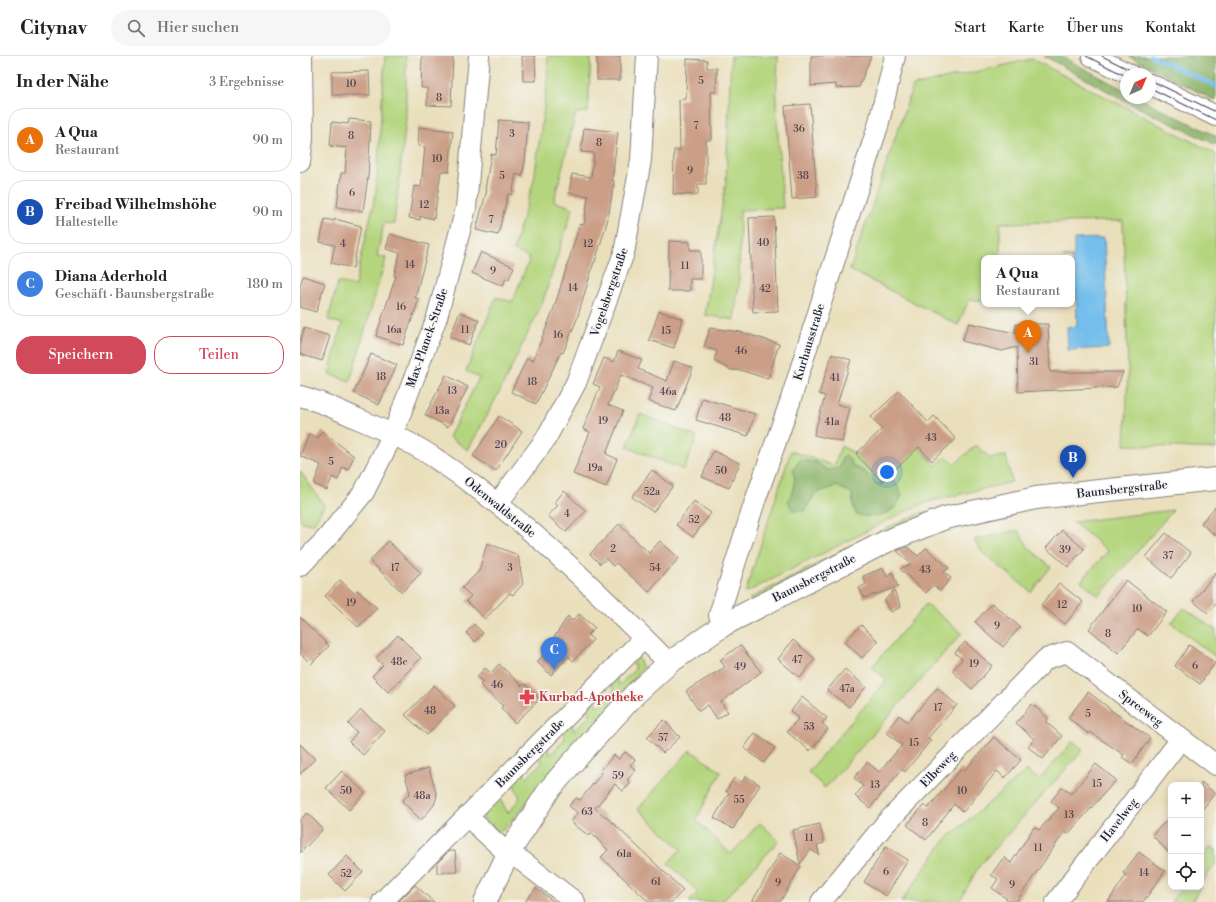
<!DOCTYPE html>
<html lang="de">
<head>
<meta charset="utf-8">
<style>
	body { margin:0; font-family:"Libre Bodoni",serif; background:#f6f6f6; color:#222 }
	.controls { position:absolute; right:12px; bottom:12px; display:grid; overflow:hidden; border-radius:8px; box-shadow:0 2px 10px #0003 }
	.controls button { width:36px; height:36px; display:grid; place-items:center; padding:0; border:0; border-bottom:1px solid #e0e0e0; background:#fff; color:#222; font:20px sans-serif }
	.compass { position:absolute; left:820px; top:12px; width:36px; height:36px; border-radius:50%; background:#fff; box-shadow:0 2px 10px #0003; rotate:44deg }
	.you { position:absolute; left:587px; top:416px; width:14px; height:14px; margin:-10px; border:3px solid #fff; border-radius:50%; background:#1a73e8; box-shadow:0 0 0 6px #1a73e833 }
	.badge { display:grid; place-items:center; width:26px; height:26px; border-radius:50%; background:#d1495b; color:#fff; font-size:13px; font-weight:700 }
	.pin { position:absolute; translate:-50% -33px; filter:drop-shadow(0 1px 2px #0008) }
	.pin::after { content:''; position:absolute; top:21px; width:14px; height:12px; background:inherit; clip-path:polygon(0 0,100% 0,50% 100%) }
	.popup { position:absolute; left:681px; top:199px; width:94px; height:52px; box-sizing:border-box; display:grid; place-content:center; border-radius:8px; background:#fff; filter:drop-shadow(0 1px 3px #0005); font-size:13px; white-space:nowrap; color:#767676 }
	.popup b { font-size:15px; color:#222 }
	.popup::after { content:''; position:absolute; left:50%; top:100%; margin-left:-8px; border:8px solid transparent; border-top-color:#fff }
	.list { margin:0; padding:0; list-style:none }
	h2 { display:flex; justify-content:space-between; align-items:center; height:52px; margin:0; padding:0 16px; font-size:17px }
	h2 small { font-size:13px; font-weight:400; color:#767676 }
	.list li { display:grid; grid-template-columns:26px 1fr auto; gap:12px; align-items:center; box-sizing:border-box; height:64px; margin:0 8px 8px; padding:0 8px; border:1px solid #e0e0e0; border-radius:16px }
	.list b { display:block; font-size:15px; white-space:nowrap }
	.list p { margin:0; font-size:13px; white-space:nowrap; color:#767676 }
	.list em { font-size:13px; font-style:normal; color:#767676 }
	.actions { display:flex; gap:8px; padding:12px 16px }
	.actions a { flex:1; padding:9px 0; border:1px solid #d1495b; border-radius:16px; text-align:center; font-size:14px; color:#d1495b }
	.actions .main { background:#d1495b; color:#fff }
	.icon { flex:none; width:22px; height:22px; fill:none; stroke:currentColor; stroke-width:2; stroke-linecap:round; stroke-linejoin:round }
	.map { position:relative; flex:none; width:916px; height:846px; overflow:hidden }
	header { display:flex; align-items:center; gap:24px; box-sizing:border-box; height:56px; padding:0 20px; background:#fff; border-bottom:1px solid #e0e0e0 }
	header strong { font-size:19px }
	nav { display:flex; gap:22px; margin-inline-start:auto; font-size:14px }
	.search { width:280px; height:36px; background:#f6f6f6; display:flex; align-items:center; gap:10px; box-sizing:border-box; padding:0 14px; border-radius:22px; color:#767676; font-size:15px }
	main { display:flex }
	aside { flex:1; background:#fff }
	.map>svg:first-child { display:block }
	.green { fill:#b4d57d; stroke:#6b7c5c }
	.forest { fill:#8fb66c; stroke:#586c54 }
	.water { fill:#73beec; stroke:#4a7094 }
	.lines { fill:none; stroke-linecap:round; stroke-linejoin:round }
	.stream { stroke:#73beec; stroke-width:4.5 }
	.building { fill:#cb9e86 }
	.minor-casing { stroke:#86807b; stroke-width:22 }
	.major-casing { stroke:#86807b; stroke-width:24 }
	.minor { stroke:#fff; stroke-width:20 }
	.major { stroke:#fff; stroke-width:22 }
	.tram { stroke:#22223b; stroke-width:1 }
	.labels { text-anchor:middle; stroke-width:3; stroke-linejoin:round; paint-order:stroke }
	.number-label { font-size:10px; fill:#4c414e }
	.street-label { font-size:12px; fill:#22223b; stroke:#f6f6f2 }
	.health-label { font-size:12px; font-weight:bold; fill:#be3a42; stroke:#f6f6f2; text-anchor:start }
</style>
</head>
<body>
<header>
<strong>Citynav</strong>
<div class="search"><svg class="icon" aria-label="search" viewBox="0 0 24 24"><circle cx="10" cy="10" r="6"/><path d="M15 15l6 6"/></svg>Hier suchen</div>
<nav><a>Start</a><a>Karte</a><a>Über uns</a><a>Kontakt</a></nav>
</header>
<main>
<aside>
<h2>In der Nähe<small>3 Ergebnisse</small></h2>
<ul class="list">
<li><span class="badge" style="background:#e8710a">A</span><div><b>A Qua</b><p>Restaurant</p></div><em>90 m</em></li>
<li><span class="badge" style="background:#1a4fb4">B</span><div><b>Freibad Wilhelmshöhe</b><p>Haltestelle</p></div><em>90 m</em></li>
<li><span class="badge" style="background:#3f7fe0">C</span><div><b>Diana Aderhold</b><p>Geschäft · Baunsbergstraße</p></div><em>180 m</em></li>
</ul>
<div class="actions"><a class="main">Speichern</a><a>Teilen</a></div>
</aside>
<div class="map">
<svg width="916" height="846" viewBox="0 0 916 846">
	<rect width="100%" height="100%" fill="#f6f6f2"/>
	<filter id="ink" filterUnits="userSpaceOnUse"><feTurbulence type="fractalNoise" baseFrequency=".025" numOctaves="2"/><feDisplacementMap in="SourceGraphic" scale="8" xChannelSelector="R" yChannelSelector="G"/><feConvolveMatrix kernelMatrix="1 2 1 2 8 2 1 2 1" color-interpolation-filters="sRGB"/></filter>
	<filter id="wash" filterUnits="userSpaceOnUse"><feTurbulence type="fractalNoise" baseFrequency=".012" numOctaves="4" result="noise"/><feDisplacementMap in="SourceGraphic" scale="16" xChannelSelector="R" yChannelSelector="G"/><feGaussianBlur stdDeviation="0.9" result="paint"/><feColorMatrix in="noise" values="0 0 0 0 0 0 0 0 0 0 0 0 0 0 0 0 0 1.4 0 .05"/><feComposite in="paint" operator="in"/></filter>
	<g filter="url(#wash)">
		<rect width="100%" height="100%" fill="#eadfbb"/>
		<g class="green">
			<polygon points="85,0 106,0 106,64 94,168 84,167 77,200 86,202 50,325 29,318 42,268 28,264 38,226 55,230 76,136"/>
			<polygon points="248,0 291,0 288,56 276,57 254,145 273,152 242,248 201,333 168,394 149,381 179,322 166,315 196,241 212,246 230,202 213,194 234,124 247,29"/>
			<polygon points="431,0 478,0 476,47 483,152 440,154 439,227 434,264 405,259 426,125"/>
			<polygon points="732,3 916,98 916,393 825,389 828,315 823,165 700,167 700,202 684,202 684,244 669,244 658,269 550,214 613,30"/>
			<polygon points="340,358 397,381 384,414 327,391"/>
			<polygon points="607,378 636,410 646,400 655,408 676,389 690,402 706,400 712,426 628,446 612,452 445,537 491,395 534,410 541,390 556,398 582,426"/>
			<polygon points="0,415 24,449 13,469 0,465"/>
			<polygon points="873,454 799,540 781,525 808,495 773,466"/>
			<polygon points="626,455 627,460 451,545 449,543 593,469"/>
			<polygon points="718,474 728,491 751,511 731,536 681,495 674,484"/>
			<polygon points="626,548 662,577 525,732 508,716 587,624 572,611"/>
			<polygon points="884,552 916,574 916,601 871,567"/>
			<polygon points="337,599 343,612 204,773 199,776 183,762 183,754 198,739 208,757 220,742 212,724 223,713 226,722 242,707 239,696 247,689 250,699 265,683 263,673 271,665 274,675 290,659 287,648 295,641 298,651 314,635 311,625 316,619 319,629 335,613 332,603"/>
			<polygon points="773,685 783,694 679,810 659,846 601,846 644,785 727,714 739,724"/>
			<polygon points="390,694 421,716 396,764 431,798 460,767 479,785 422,846 389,846 398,836 368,807 381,793 338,753"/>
			<polygon points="911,790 916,794 916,807 901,828 901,804"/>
			<polygon points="882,831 900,831 892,846 871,846"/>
		</g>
		<g class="forest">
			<polygon points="744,0 761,0 826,35 826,42 839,42 916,80 916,89 831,48"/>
			<polygon points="828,0 916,0 916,45"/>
			<path d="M545 399 549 402 554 411C564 414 570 420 577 428L589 424 596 427 602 439C600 443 598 448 595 451 587 460 567 463 556 458L553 450 552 437 536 430 515 438 505 455 492 454 488 444C494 434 496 426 493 414L500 404 516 406 527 414 540 412 542 402Z"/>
		</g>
		<polygon class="water" points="804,182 809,292 768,294 767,271 777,270 776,234 772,234 772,202 763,201 774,201 774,183"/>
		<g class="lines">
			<polyline class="stream" points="851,0 916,30"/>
		</g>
		<g id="blocks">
			<g class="building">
				<polygon points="122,0 153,0 151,50 127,49 127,32 121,32"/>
				<polygon points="222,0 235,0 236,25 223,25"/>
				<rect x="297" y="0" width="23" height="24"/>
				<polygon points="511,0 571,0 559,31 536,32 536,28 511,30"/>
				<polygon points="387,3 407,4 407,12 417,12 416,36 411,36 412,84 406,84 406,128 398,128 398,139 373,138 374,94 380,94 379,44 386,43"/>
				<polygon points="69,15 70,39 32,39 32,16"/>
				<polygon points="510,48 517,141 492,143 485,50"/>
				<polygon points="49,63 71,65 68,121 63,155 37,151 41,117 45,117 47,92 30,90 32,66 48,68"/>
				<polygon points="199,64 228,66 225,105 222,120 216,118 212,139 208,138 198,179 176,174 187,134 185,134 191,98 196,99"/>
				<polygon points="119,71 153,75 149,116 141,115 134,163 121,160 120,164 109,162 114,130 121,131 125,91 118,90"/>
				<polygon points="284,72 318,76 312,124 314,125 308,163 295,206 294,206 277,263 263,297 261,296 236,348 211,336 227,302 233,305 254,252 280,168 284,169 288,140 269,137 272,118 291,121 294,97 281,96"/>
				<polygon points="474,161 478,255 453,256 449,162"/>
				<polygon points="25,163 35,165 35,163 61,170 53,212 31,207 35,189 20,186"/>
				<polygon points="90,178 129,189 115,242 119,243 103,289 76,280 96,220 94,220 100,197 86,193"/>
				<polygon points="369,185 390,186 390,194 401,194 401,223 390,223 390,235 368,235"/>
				<polygon points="181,196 214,211 209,223 206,222 203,230 172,217"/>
				<polygon points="3,220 25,227 16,256 0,251 0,230"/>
				<polygon points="359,255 383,263 374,292 349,284"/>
				<polygon points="160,256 179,264 169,289 150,281"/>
				<polygon points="669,267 715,277 716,268 748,268 750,316 823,316 817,331 718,336 717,291 702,295 662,285"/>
				<polygon points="4,272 30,280 22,305 0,298 0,285"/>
				<polygon points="410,272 441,276 479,288 468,323 440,314 431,314 414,305 417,295 404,291"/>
				<polygon points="318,295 342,304 338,313 367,325 374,305 393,312 376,355 348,345 353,332 321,319 308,349 323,355 306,398 317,403 306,431 273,418 290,376 283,373 300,331 293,328 304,302 314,306"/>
				<polygon points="71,298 97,309 79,349 54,337"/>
				<polygon points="532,298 551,304 537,348 550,352 542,386 514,379 525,340 519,338"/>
				<polygon points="146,319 168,331 148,371 125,359"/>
				<polygon points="599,335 628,366 634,360 656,383 632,405 619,391 582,426 556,398 582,373 571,361"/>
				<polygon points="402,342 455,358 448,380 396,364"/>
				<polygon points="199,360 222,375 196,415 173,400"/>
				<polygon points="22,375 54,400 48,414 43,411 38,424 32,421 27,434 14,428 21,409 0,400 9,379 18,382"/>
				<polygon points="413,395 440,407 429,432 402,421"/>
				<polygon points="352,414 373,430 353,456 332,441"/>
				<polygon points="264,435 286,455 266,476 248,460 258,449 255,446"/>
				<polygon points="394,445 411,457 393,481 376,469"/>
				<polygon points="916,450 916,480 901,467"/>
				<polygon points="319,468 349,497 360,485 379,502 349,536 316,507 313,510 306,503 300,508 290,498"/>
				<polygon points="762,474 784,493 768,511 746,492"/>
				<polygon points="866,477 891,497 871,522 846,501"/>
				<polygon points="88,485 121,517 102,536 70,505"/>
				<polygon points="187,487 218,499 223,528 213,539 210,537 185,563 166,545 171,540 162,532 179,515"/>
				<polygon points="607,491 618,500 626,492 649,512 644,516 651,522 640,535 633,529 626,537 600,513 611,508 597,495"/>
				<polygon points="583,512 587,521 592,516 598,531 564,542 559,532 566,528 563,520"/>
				<polygon points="916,517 916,548 908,557 893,545"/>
				<polygon points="40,524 54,537 57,534 77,552 58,571 25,540"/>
				<polygon points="826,524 867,556 848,580 838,573 818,597 789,573"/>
				<polygon points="759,527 783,546 765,568 741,549"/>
				<polygon points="594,534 601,551 591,556 585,544"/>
				<polygon points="692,547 720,571 703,591 675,566"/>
				<polygon points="279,558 295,572 288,579 293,584 273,605 269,600 251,619 237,606 244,598 242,591 251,586 268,560 272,565"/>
				<polygon points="0,561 29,590 11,608 0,597"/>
				<polygon points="174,568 183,577 175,586 166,577"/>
				<polygon points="561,569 578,585 562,602 545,586"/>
				<polygon points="98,579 121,602 88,636 72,620 83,609 76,602"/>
				<polygon points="493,584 515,603 500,622 478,603"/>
				<polygon points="665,586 692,610 672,633 652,615 662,603 655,597"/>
				<polygon points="440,589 461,616 421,646 428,656 417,663 408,649 399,655 386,635 425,611 420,604"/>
				<polygon points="889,589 915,607 900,628 875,610"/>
				<polygon points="199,608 222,630 225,628 240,643 215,667 201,652 203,650 180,629 183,626 177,621 185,612 191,617"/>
				<polygon points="545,613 566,631 549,651 527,634"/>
				<polygon points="134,629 155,650 127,679 105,659"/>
				<polygon points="637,632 657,649 628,682 631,684 605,716 602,713 570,752 555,740 563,730 554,722 567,706 579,716 602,689 586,676 599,659 608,666"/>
				<polygon points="788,636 808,651 808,652 850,682 832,708 822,701 824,699 790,676 789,678 768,662"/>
				<polygon points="502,641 527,662 522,667 528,673 510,695 487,676 499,662 491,655"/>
				<polygon points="732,648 748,662 746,666 762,680 743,703 728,691 734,683 716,667"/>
				<polygon points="61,654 85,675 63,699 49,686 57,676 48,668"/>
				<polygon points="364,664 380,681 363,697 347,681"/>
				<polygon points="455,677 475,692 464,707 444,692"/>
				<polygon points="694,681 721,704 705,722 697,715 663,756 654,748 626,784 607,769 624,749 628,752 661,713 664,715"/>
				<polygon points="0,688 15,703 0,718"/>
				<polygon points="325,696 335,704 330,709 336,714 327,724 331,727 323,735 315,728 295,752 313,767 383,834 372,846 349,846 301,801 308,794 291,777 289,780 271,766 278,757 269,750 276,742 280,744 302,717 300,715 314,699 319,703"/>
				<polygon points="796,708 816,724 768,778 765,775 716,846 711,846 692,832 698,823 691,819 704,801 711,807 734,771 739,774 759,752 751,745 762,731 771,738"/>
				<polygon points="129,712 137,740 134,749 121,764 102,745 110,737 105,719"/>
				<polygon points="42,715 65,737 49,754 26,732"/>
				<polygon points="446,720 460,729 433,773 414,762 429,737 426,735 434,722 442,726"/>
				<polygon points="901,726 915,737 901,755"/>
				<polygon points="7,757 23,773 0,797 0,764"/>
				<polygon points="871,760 871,799 852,779"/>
				<polygon points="520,768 524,787 517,789 519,799 511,794 500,808 493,774"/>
				<polygon points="586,790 608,804 586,840 564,826"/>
				<polygon points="149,795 155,795 157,816 137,817 137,807"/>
				<polygon points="839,796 865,815 843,846 808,846 826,819 823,817"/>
				<polygon points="480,797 501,810 480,846 452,846"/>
				<polygon points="47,800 63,816 45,835 29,819"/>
				<polygon points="115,829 134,846 98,846"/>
				<polygon points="236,832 254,846 225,846"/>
			</g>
		</g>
	</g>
	<g filter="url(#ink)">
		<use href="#blocks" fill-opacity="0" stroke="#86807b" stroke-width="1"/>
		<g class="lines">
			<g class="minor-casing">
				<g id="minor">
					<polyline points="792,0 829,18"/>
					<polyline points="850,28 916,60"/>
					<polyline points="0,106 3,83 2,0"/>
					<path d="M0 340C20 345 38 354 56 362 86 375 116 388 142 407 226 464 298 536 369 607"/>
					<polyline points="198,447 245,384 276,327 324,197 341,104 347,0"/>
					<polyline points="0,510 26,483 64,436 93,378 137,261 166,152 179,0"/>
					<polyline points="425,568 419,559 455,445 490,346 527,228 578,70 595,0"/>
					<polyline points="168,761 208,798 222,805 275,846"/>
					<polyline points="82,846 344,582"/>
					<polyline points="521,846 585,768 746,603 767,596 916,709"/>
					<polyline points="756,846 881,683"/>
				</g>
			</g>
			<g class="major-casing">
				<polyline id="major" points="185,846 208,798 249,734 272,707 335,638 369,607 425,568 585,486 645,462 736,442 799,435 916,423"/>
			</g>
			<use href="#minor" class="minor"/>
			<use href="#major" class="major"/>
			<g class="tram">
				<polyline points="786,0 826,20"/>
				<polyline points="802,0 838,18"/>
				<polyline points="850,24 916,56"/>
				<polyline points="850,32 916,64"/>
			</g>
		</g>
	</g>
	<defs>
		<g id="pharmacy-bare" transform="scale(1.2)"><path d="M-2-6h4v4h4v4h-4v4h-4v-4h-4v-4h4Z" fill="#e0444e" stroke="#f6f6f2" stroke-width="2.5" paint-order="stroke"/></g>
	</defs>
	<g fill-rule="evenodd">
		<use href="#pharmacy-bare" x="227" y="641"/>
	</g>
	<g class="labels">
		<g class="number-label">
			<text x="401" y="28">5</text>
			<text x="51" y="31">10</text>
			<text x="139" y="45">8</text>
			<text x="396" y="73">7</text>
			<text x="499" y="76">36</text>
			<text x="212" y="81">3</text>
			<text x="51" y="83">8</text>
			<text x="299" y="90">8</text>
			<text x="137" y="106">10</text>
			<text x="390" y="118">9</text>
			<text x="202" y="123">5</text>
			<text x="503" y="123">38</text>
			<text x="52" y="140">6</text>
			<text x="124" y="152">12</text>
			<text x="191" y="167">7</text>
			<text x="463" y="190">40</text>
			<text x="43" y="191">4</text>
			<text x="288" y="191">12</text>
			<text x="110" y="212">14</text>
			<text x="385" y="213">11</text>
			<text x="193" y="218">9</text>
			<text x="273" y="235">14</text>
			<text x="465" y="236">42</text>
			<text x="101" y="254">16</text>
			<text x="94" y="277">16a</text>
			<text x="165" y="277">11</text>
			<text x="366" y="278">15</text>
			<text x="258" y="282">16</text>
			<text x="441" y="298">46</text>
			<text x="734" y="309">31</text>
			<text x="81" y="324">18</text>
			<text x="535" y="325">41</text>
			<text x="232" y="329">18</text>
			<text x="152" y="338">13</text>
			<text x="368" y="339">46a</text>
			<text x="142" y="358">13a</text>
			<text x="425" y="365">48</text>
			<text x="303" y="368">19</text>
			<text x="532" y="369">41a</text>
			<text x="631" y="385">43</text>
			<text x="201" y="392">20</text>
			<text x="31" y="409">5</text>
			<text x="295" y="415">19a</text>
			<text x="421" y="418">50</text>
			<text x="352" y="439">52a</text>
			<text x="267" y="461">4</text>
			<text x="394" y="467">52</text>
			<text x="313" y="496">2</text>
			<text x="765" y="497">39</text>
			<text x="868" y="503">37</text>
			<text x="95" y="515">17</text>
			<text x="210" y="515">3</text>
			<text x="355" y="515">54</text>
			<text x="625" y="517">43</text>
			<text x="51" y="550">19</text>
			<text x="762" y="552">12</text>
			<text x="837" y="556">10</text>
			<text x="697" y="573">9</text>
			<text x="808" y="581">8</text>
			<text x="497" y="607">47</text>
			<text x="99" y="609">48c</text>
			<text x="674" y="611">19</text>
			<text x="895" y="613">6</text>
			<text x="440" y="614">49</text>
			<text x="197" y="632">46</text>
			<text x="547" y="636">47a</text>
			<text x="638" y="655">17</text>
			<text x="130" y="658">48</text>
			<text x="788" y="661">5</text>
			<text x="509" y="674">53</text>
			<text x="363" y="685">57</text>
			<text x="614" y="690">15</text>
			<text x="318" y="723">59</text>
			<text x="797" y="731">15</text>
			<text x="575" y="732">13</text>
			<text x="46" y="738">50</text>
			<text x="662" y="738">10</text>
			<text x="122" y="743">48a</text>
			<text x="439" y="747">55</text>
			<text x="287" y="759">63</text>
			<text x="769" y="762">13</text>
			<text x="625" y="770">8</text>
			<text x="509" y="785">11</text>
			<text x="738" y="795">11</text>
			<text x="324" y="801">61a</text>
			<text x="586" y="819">6</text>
			<text x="844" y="820">14</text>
			<text x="46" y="821">52</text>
			<text x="356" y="829">61</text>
			<text x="478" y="830">9</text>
			<text x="712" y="832">9</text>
		</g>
		<g class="street-label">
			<text transform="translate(309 236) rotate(-71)" y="4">Vogelsbergstraße</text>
			<text transform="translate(127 282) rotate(-71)" y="4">Max-Planck-Straße</text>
			<text transform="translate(509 286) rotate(-73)" y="4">Kurhausstraße</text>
			<text transform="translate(822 433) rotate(-6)" y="4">Baunsbergstraße</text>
			<text transform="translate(200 451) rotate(39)" y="4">Odenwaldstraße</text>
			<text transform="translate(514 522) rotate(-27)" y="4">Baunsbergstraße</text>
			<text transform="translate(841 652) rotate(37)" y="4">Spreeweg</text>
			<text transform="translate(230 697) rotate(-45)" y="4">Baunsbergstraße</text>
			<text transform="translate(638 713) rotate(-46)" y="4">Elbeweg</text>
			<text transform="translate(819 764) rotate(-52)" y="4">Havelweg</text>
		</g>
		<g class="health-label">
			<text x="239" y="645">Kurbad-Apotheke</text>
		</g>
	</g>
</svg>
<div class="controls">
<button>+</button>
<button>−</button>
<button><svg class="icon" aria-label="locate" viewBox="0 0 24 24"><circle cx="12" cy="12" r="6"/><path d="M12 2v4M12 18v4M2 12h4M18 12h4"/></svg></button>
</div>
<svg class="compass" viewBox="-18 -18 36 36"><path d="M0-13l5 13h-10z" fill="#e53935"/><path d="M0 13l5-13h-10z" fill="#767676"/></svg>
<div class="you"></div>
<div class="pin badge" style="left:728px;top:297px;background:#e8710a">A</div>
<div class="popup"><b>A Qua</b>Restaurant</div>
<div class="pin badge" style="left:773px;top:422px;background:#1a4fb4">B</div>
<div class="pin badge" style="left:254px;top:614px;background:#3f7fe0">C</div>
</div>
</main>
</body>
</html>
